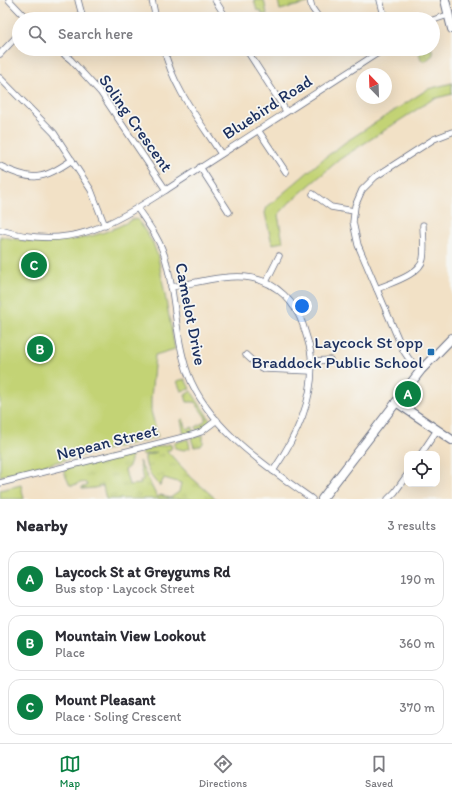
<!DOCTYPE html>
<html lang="en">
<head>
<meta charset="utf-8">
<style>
	body { margin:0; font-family:Itim,sans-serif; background:#f2f2f3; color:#2b2b33 }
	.controls { position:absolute; right:12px; bottom:12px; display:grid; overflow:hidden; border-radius:8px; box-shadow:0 4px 16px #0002 }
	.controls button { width:36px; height:36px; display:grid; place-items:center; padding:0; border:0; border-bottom:1px solid #e1e1e2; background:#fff; color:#2b2b33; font:20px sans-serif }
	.compass { position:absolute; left:356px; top:68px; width:36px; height:36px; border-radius:50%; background:#fff; box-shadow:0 4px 16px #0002; rotate:337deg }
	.you { position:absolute; left:302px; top:306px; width:14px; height:14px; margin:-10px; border:3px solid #fff; border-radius:50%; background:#1a73e8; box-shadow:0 0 0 6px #1a73e833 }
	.badge { display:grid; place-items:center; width:26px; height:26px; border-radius:50%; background:#0b8043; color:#fff; font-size:13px; font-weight:700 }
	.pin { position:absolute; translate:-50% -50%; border:2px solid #fff; box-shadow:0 1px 4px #0006 }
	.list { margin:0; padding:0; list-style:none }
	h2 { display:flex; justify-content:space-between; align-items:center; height:52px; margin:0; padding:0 16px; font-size:17px }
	h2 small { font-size:13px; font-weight:400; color:#7c7c81 }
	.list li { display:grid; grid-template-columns:26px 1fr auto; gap:12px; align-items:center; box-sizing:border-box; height:56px; margin:0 8px 8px; padding:0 8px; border:1px solid #e1e1e2; border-radius:12px }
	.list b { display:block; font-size:15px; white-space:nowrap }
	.list p { margin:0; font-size:13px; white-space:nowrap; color:#7c7c81 }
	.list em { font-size:13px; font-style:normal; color:#7c7c81 }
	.icon { flex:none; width:22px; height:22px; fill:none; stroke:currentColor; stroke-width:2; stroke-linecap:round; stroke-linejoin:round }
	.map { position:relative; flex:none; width:452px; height:499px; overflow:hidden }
	.search { position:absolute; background:#fff; box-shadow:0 4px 16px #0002; left:12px; right:12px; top:12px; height:44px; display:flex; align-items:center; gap:10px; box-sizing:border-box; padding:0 14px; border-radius:22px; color:#7c7c81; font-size:15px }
	.sheet { height:244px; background:#fff }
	nav { display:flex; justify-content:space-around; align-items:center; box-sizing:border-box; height:56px; border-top:1px solid #e1e1e2; background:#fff; font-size:11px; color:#7c7c81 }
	nav a { display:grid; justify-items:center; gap:2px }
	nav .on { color:#0b8043 }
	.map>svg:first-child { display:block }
	.grass { fill:url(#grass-tufts); stroke:#6f816a }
	.park { fill:#c3d375; stroke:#6f816a }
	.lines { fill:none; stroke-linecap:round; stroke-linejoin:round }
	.street-casing { stroke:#666d82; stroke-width:7 }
	.secondary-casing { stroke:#666d82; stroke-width:10 }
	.street { stroke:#fff; stroke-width:5.5 }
	.secondary { stroke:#fff; stroke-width:8 }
	.poi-dot { fill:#1f6fb2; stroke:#f6f6f2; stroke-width:1.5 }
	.labels { text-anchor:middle; stroke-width:3.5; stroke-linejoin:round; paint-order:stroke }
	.street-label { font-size:17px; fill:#1b2f5e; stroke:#f6f6f2 }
	.poi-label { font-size:17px; fill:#1b2f5e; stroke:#f6f6f2; text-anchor:end }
</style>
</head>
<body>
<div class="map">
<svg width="452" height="499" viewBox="0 0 452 499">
	<defs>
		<pattern id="grass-tufts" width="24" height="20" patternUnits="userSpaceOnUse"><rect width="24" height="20" fill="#c3d375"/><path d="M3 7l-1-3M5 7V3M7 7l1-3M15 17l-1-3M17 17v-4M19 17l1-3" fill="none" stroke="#a7b568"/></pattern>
	</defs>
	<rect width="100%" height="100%" fill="#f6f6f2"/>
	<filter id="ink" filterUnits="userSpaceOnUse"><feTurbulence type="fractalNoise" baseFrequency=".025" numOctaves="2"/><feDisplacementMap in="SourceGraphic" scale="8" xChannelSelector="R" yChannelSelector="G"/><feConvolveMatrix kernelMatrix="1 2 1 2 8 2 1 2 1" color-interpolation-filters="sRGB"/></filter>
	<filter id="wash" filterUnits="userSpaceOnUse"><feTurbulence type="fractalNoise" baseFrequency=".012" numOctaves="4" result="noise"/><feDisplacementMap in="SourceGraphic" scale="16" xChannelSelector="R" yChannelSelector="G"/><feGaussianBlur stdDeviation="0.9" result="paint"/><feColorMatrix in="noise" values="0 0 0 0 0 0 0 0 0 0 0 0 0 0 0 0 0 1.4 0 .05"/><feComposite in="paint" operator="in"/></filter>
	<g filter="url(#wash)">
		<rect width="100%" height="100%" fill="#f2e1c6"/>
		<g class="grass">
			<polygon points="254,0 264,0 267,14 263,15 260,10 257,11"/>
			<polygon points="278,0 307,0 308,3 280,10"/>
			<polygon points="432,49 433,55 424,62 423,60 421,60 419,52"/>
			<polygon points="185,379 190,389 181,391 177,381"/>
			<polygon points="191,391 210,420 206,425 197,431 196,427 204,422 206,418 195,402 187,402 185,395"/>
			<polygon points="183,419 187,429 193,427 193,432 184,434 181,420"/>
			<polygon points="203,435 203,443 201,446 194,447 191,438"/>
			<polygon points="188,439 190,448 184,450 175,448 174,443"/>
			<path d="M170 444 172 447 170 450H166L192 478 216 499H106L103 486 94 488 82 489V487L87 486 86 483C81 481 76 486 70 485L66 477 64 469 131 452C131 460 132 465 125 470L129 485 141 484 140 481 143 480 139 461 157 497 161 495 170 498 179 492 181 483 164 478 160 486C152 479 144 467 145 456L157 452 142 455V450Z"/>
		</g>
		<g class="park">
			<polygon points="452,83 452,94 433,99 340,159 290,202 278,215 283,242 272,244 265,213 267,207 322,160 347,141 428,89"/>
			<path d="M133 219 138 220 153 243 158 257 175 349 155 355 151 398V411L158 437 0 476V236C45 247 94 242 133 219Z"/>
			<polygon points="21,485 24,499 0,499 0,490"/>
		</g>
	</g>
	<g filter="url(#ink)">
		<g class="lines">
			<g class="street-casing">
				<g id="street">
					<polyline points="9,0 27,19"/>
					<polyline points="78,0 83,19"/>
					<polyline points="152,0 156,19"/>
					<polyline points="215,0 227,19"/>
					<polyline points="310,0 312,8 319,18 318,19"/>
					<polyline points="380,0 385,19"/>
					<polyline points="433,20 448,15"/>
					<path d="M164 49C173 88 200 121 221 154"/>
					<polyline points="246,49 286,111"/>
					<polyline points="0,54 19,34"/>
					<polyline points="66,56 73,49"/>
					<polyline points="0,78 54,133 91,190 105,226"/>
					<polyline points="258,130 286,172"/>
					<path d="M0 166C33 182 42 180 72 160"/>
					<polyline points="200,167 229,212"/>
					<polyline points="166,190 384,49"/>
					<polyline points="313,194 331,207 354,211"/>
					<path d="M137 208C149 225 161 241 166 261 176 297 175 338 188 374 209 429 266 466 312 499"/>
					<path d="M0 230C70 251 109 226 166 190L101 93 71 60 58 49"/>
					<polyline points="266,282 279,256"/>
					<path d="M171 287C195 283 229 273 252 278 277 283 295 302 303 325 306 335 310 345 311 355 316 397 296 437 273 471"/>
					<path d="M377 289C390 283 420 275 423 259 425 248 423 236 423 225"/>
					<polyline points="246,355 258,366 264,369 311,371"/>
					<polyline points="312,361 330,360"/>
					<polyline points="421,370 409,359 403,350 358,245 353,222 355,206 362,190 375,177 434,139 452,132"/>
					<polyline points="421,454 437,430"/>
					<polyline points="0,483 192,435 201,432 217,420"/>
					<polyline points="388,499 395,492 407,475"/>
				</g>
			</g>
			<g class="secondary-casing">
				<g id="secondary">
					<polyline points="445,0 452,29"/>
					<polyline points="396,402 452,440"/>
					<polyline points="322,499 421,370 452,338"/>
				</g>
			</g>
			<use href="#street" class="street"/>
			<use href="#secondary" class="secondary"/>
		</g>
	</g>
	<rect class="poi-dot" x="427" y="348" width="8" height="8" rx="2"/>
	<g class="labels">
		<g class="street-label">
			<text transform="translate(267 107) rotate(-33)" y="6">Bluebird Road</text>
			<text transform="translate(136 123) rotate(55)" y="6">Soling Crescent</text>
			<text transform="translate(191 314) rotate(79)" y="6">Camelot Drive</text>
			<text transform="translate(107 442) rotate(-14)" y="6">Nepean Street</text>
		</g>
		<g class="poi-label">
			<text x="423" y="348">Laycock St opp<tspan x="423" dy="20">Braddock Public School</tspan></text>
		</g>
	</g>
</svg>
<div class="controls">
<button><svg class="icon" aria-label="locate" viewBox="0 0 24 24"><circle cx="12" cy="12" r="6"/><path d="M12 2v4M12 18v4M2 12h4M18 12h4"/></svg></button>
</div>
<svg class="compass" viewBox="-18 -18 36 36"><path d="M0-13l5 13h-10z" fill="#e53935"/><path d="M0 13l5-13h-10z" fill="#7c7c81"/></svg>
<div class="you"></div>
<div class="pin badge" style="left:408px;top:394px">A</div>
<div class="pin badge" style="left:40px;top:349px">B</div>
<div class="pin badge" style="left:34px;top:265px">C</div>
<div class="search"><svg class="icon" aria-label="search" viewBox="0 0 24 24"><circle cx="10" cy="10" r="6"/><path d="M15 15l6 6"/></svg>Search here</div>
</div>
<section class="sheet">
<h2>Nearby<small>3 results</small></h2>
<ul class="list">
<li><span class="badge">A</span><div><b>Laycock St at Greygums Rd</b><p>Bus stop · Laycock Street</p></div><em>190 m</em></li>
<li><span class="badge">B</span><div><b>Mountain View Lookout</b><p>Place</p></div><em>360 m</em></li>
<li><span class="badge">C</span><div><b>Mount Pleasant</b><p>Place · Soling Crescent</p></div><em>370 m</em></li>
</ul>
</section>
<nav>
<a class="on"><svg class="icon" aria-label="map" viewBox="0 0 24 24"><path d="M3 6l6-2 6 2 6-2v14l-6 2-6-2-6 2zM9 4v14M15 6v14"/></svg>Map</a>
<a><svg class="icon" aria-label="directions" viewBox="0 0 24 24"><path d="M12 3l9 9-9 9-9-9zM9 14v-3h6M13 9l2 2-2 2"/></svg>Directions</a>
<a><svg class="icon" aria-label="saved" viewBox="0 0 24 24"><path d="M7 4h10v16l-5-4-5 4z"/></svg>Saved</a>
</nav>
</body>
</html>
